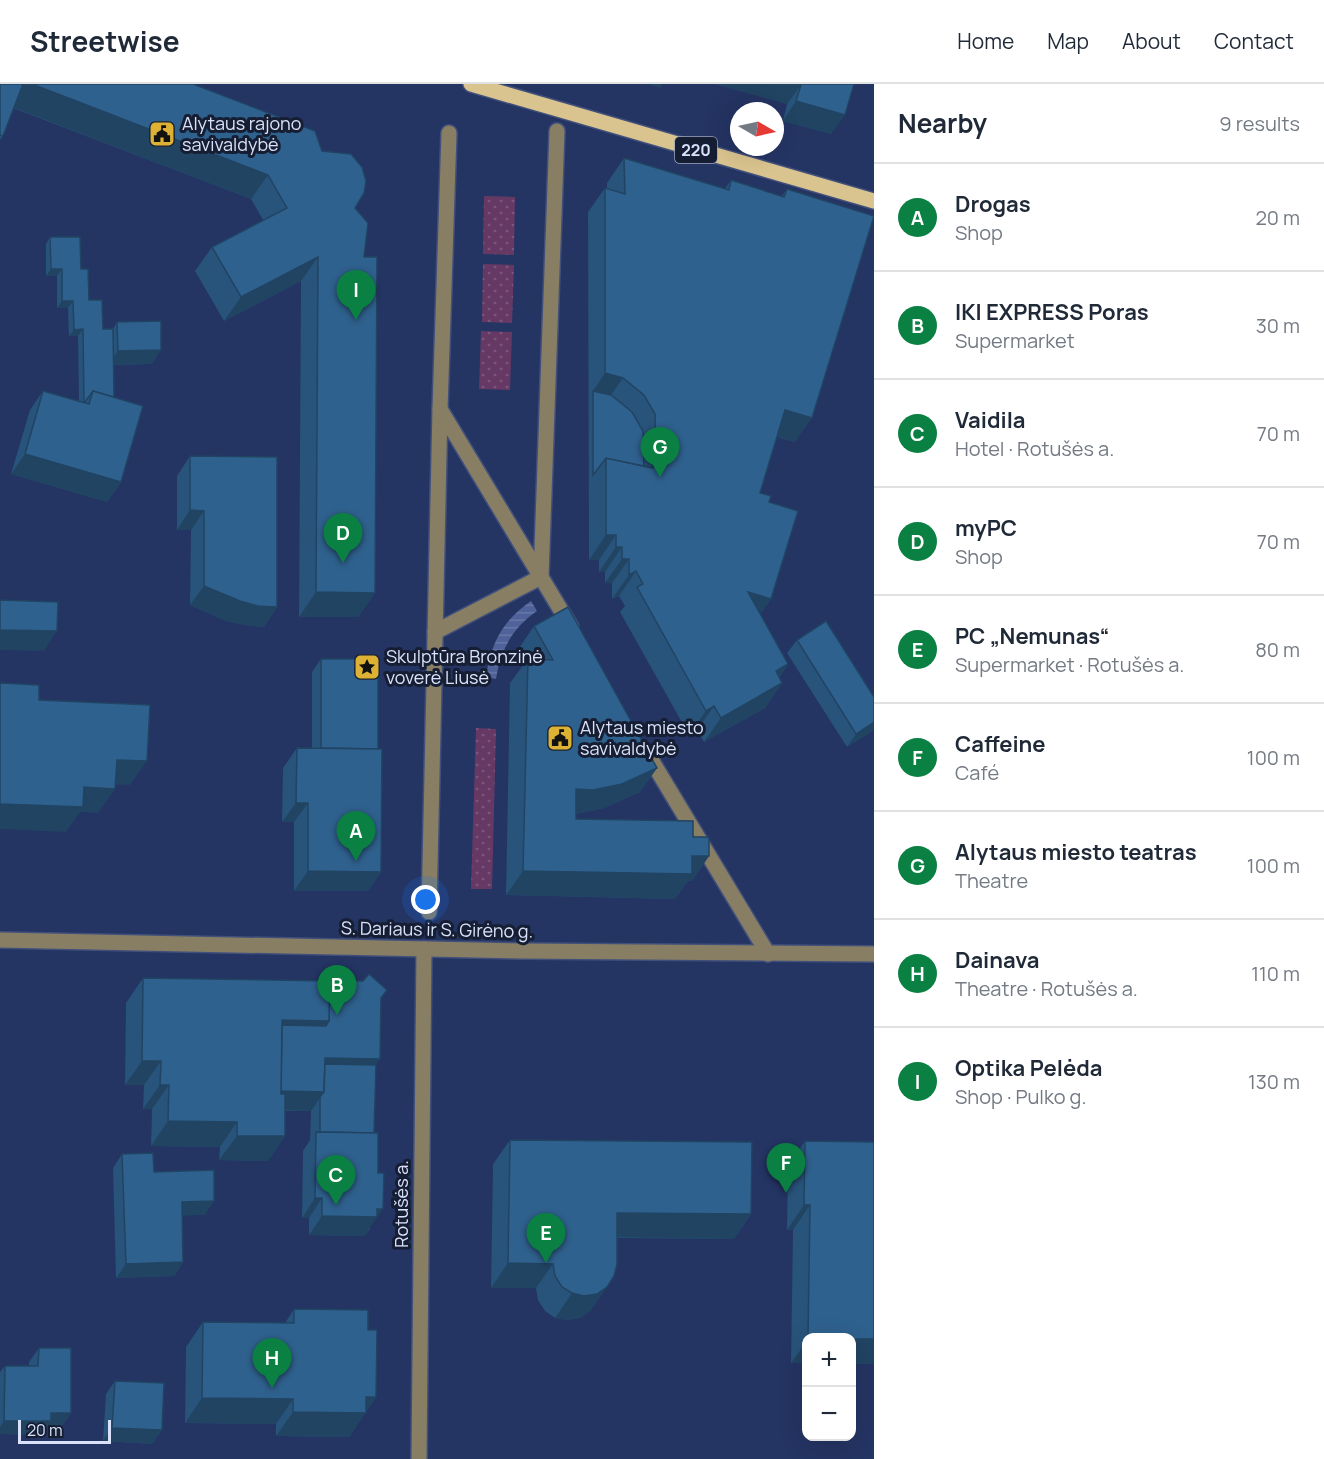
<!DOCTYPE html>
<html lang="en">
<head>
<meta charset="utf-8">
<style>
	body { margin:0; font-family:Manrope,sans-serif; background:#f6f6f7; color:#1f2937 }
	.controls { position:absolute; right:18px; bottom:18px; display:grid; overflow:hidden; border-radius:12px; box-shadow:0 6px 24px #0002 }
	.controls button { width:54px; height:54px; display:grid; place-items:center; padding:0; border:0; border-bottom:2px solid #e0e1e3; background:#fff; color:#1f2937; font:30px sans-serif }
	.compass { position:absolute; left:730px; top:18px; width:54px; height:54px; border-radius:50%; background:#fff; box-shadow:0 6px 24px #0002; rotate:99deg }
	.scale { position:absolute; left:18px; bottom:15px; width:93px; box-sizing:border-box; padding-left:6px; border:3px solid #d9e2fa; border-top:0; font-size:16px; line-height:21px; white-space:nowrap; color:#d9e2fa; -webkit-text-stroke:4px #161e33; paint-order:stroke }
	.you { position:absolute; left:426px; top:816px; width:21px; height:21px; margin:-15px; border:4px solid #fff; border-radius:50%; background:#1a73e8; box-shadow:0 0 0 9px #1a73e833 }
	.badge { display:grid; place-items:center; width:39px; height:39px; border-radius:50%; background:#0b8043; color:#fff; font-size:20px; font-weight:700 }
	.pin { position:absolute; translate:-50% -50px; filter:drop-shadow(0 2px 3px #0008) }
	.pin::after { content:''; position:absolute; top:32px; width:21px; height:18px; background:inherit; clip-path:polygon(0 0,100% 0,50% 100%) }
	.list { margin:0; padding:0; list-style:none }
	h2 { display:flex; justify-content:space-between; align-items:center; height:78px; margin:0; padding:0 24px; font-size:26px }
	h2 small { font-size:20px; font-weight:400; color:#747a83 }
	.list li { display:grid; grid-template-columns:39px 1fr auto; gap:18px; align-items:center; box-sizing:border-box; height:108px; padding:0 24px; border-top:2px solid #e0e1e3 }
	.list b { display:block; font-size:22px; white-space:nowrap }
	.list p { margin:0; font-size:20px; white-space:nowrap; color:#747a83 }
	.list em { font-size:20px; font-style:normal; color:#747a83 }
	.map { position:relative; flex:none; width:874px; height:1375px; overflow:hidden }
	header { display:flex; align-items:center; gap:36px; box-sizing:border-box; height:84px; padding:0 30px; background:#fff; border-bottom:2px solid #e0e1e3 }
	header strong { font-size:28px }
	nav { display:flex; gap:33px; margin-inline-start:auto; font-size:21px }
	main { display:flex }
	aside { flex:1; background:#fff }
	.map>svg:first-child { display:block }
	.grass { fill:url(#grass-dots) }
	.water { fill:url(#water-rules) }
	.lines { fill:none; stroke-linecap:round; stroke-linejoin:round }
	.minor-casing { stroke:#41507b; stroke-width:18 }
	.major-casing { stroke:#41507b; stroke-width:18 }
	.minor { stroke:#887e64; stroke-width:15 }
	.major { stroke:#d9c38e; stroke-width:15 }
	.wall { fill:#28537a }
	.shaded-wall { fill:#214463 }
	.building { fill:#2f618e; stroke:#214463; stroke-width:1.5 }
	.labels { text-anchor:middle; stroke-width:6; stroke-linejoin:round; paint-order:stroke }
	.shield { fill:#161e33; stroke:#9ea7be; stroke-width:1.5 }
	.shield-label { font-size:16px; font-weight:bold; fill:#d9e2fa }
	.poi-label { font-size:18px; fill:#d9e2fa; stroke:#161e33; text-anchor:start }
	.street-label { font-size:18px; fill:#d9e2fa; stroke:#161e33 }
</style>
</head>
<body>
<header>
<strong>Streetwise</strong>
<nav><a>Home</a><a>Map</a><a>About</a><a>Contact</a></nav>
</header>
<main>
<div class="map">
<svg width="874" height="1375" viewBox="0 0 874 1375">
	<defs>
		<pattern id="grass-dots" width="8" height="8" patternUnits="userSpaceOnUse" patternTransform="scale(1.5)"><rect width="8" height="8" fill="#663965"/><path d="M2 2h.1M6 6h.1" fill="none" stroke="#7b557c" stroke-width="1.8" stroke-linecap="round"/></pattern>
		<pattern id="water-rules" width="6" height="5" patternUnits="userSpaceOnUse" patternTransform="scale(1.5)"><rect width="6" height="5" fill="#4f6299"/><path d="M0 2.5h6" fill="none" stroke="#6878a8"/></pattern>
	</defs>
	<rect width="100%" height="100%" fill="#243463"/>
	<g class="grass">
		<polygon points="484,112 515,113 514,171 483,170"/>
		<polygon points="483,180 514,181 512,239 482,238"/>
		<polygon points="481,247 512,248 510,306 479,305"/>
		<polygon points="476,644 496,645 492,805 471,805"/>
	</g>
	<path class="water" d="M531 517 537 527C512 544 501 566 496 595L486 593C491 559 502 537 531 517Z"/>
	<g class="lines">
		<g class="minor-casing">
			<g id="minor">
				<polyline points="440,325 571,543"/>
				<polyline points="435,548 541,493 557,47"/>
				<polyline points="647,669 768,870"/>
				<polyline points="429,828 440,325 449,49"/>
				<polyline points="0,856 522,867 874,870"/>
				<polyline points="419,1375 424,865"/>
			</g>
		</g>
		<g class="major-casing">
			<polyline id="major" points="471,0 874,117"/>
		</g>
		<use href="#minor" class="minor"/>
		<use href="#major" class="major"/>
	</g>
	<g class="wall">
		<polygon points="0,0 322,67 355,124 364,173 375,509 358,533 299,533 301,197 224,237 195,187 212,163 263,136 251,115 13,24 3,52 0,56"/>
		<polygon points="715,0 854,0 831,50 783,37 787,20"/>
		<polygon points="624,74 725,105 731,96 782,112 787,105 795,358 777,353 760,409 769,418 771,515 760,530 788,580 779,594 782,599 765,624 704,658 697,646 689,651 620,528 625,522 619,512 612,515 612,499 605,499 605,488 599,488 599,476 589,476 588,128 605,104 607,105 607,99"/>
		<polygon points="50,153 81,185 89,216 103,245 113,245 117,238 152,280 113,281 114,313 121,398 107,418 11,390 30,326 43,307 79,317 78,252 69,252 68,224 57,224 57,192 46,192 46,160"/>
		<polygon points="190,372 277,523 264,543 245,541 226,537 190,521 191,446 177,446 177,392"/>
		<polygon points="534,542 657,684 640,708 604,724 576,730 576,735 693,753 709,772 692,797 688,797 675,815 506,811 510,599 524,580 517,567"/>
		<polygon points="797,556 874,613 874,646 847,663 787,569"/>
		<polygon points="321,575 378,665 381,788 368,807 294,807 294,738 282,738 283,684 297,664 312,664 312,588"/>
		<polygon points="143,894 381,915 376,981 370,1145 364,1152 309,1151 309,1134 302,1134 303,1067 310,1056 311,1027 285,1027 285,1052 268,1077 219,1076 220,1063 151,1062 152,1025 143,1025 144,1001 125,1001 126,919"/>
		<polygon points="510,1056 751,1130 734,1155 617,1154 614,1192 590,1227 580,1234 567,1236 555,1234 545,1227 538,1216 536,1204 491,1204 493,1080"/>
		<polygon points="805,1057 852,1254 807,1254 807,1279 791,1279 793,1146 787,1146 788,1082"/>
		<polygon points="122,1070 154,1088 205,1131 182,1131 183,1178 174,1192 116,1194 113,1084"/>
		<polygon points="294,1225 368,1246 376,1313 349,1353 276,1352 276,1340 185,1339 186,1263 203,1238 285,1239"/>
		<polygon points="39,1264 71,1329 61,1343 47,1343 41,1351 0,1350 0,1288 5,1282 29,1282 29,1278"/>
		<polygon points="115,1297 162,1346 152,1360 103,1357 106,1310"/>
	</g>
	<g class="shaded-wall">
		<polygon points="22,0 32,0 268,91 251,115 7,21"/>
		<polygon points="648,0 662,0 660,4"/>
		<polygon points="715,0 798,0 801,1 787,20"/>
		<polygon points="796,17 845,31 831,50 783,37"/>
		<polygon points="318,173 301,197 224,237 241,213"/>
		<polygon points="51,185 62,185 57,192 46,192"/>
		<polygon points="62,217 73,217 68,224 57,224"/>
		<polygon points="83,245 78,252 69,252 74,246"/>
		<polygon points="161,266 152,280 108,281 118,267"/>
		<polygon points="605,289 623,294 606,318 593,307"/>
		<polygon points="785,326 812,334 795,358 768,350"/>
		<polygon points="25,370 121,398 107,418 11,390"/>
		<polygon points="190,426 204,427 191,446 177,446"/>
		<polygon points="606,451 616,451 599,476 589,476"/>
		<polygon points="616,463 622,463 605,488 599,488"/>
		<polygon points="622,475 629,475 612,499 605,499"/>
		<polygon points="636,487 619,512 612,515 629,491"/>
		<polygon points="204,502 277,523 264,543 245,541 226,537 190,521"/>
		<polygon points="316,508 375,509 358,533 299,533"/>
		<polygon points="748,508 771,515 754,540"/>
		<polygon points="0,546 57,547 44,567 0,566"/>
		<polygon points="788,580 771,605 776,587"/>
		<polygon points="782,599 765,624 704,658 721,634"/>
		<polygon points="714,622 697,646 689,651 706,627"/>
		<polygon points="874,638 874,646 847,663 856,650"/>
		<polygon points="117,676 147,677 130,701 100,700"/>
		<polygon points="657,684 640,708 604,724 576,730 576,705"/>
		<polygon points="84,703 115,705 98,729 80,728 66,748 0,745 0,720"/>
		<polygon points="296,719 308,719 294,738 282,738"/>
		<polygon points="692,772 709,772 692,797 688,797 675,815 506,811 523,787"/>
		<polygon points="308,787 381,788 368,807 294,807"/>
		<polygon points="282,936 329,937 312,961 278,961"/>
		<polygon points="325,974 380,975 366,994 320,994"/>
		<polygon points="142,977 161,977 144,1001 125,1001"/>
		<polygon points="160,1001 169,1001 152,1025 143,1025"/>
		<polygon points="278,1007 324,1008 311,1027 264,1026"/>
		<polygon points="168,1037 237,1038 220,1063 151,1062"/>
		<polygon points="237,1052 285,1052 268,1077 219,1076"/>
		<polygon points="315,1114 322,1114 309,1134 302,1134"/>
		<polygon points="214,1117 205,1131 172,1132 182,1118"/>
		<polygon points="804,1121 810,1121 793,1146 787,1146"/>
		<polygon points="377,1125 383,1125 364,1152 309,1151 322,1132"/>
		<polygon points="617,1129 751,1130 734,1155 600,1153"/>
		<polygon points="183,1178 174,1192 116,1194 126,1180"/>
		<polygon points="508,1179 553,1180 536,1204 491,1204"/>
		<polygon points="607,1203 590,1227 580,1234 567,1236 555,1234 572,1209"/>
		<rect x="852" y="1255" width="22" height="25"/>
		<polygon points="807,1257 807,1279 791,1279"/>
		<polygon points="366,1313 376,1313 349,1353 276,1352 293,1328"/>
		<polygon points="202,1314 293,1315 276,1340 185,1339"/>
		<polygon points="51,1329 71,1329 61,1343 47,1343 41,1351 0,1350 0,1343 4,1337"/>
		<polygon points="112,1344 162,1346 152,1360 103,1357"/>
	</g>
	<g class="building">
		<polygon points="0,0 23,0 3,52 0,51"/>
		<polygon points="32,0 193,0 315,47 322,67 351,70 362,83 366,97 364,109 355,124 368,139 364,173 377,173 375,509 316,508 318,173 241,213 212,163 287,124 268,91"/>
		<polygon points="798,0 854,0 845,31 796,17 801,1"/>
		<polygon points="624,74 729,106 731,96 784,113 787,105 874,132 812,334 785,326 760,409 771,412 769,418 798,427 771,515 748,508 788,580 776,587 782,599 721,634 714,622 706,627 637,503 643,500 636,487 629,491 629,475 622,475 622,463 616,463 616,451 606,451 606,374 653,384 656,364 655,330 644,311 623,294 605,289 605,104 625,110"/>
		<polygon points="50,153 80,153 81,185 88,185 89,216 102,216 103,245 113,245 114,313 93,307 84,319 83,245 74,246 73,217 62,217 62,185 51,185"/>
		<polygon points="161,237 161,266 118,267 117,238"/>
		<polygon points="43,307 89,320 93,307 143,322 121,398 25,370"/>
		<polygon points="593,307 611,311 632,328 643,347 644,382 606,374 593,391"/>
		<polygon points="190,372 277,373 277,523 258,522 240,517 204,502 204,427 190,426"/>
		<polygon points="0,516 58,518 57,547 0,546"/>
		<polygon points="568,523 657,684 622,700 593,706 576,705 576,735 693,737 693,753 709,753 709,772 692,772 692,790 523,787 528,575 553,576 534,542"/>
		<polygon points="826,537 874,613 874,638 856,650 797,556"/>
		<polygon points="321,575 378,575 378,665 321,664"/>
		<polygon points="0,599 39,601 39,616 150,621 147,677 117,676 115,705 84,703 83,723 0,720"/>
		<polygon points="297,664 382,665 381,788 308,787 308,719 296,719"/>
		<polygon points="369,890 387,906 381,914 380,975 325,974 324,1008 281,1007 282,941 326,942 329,937 330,897 326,897 363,897"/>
		<polygon points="143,894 330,897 329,937 282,936 281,1010 285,1010 285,1052 237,1052 237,1038 168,1037 169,1001 160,1001 161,977 142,977"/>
		<polygon points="325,980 376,981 374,1049 320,1048 320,1013 324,1008"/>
		<polygon points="316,1048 378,1049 378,1089 384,1089 383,1125 377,1125 377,1133 322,1132 322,1114 315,1114"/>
		<polygon points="510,1056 752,1058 751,1130 617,1129 617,1180 614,1192 607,1203 597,1210 584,1212 572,1209 562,1203 555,1192 553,1180 508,1179"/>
		<polygon points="805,1057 874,1058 874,1255 852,1255 852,1254 808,1254 810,1121 804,1121"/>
		<polygon points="153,1069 154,1088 214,1086 214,1117 182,1118 183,1178 126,1180 122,1070"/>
		<polygon points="294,1225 368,1226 368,1246 377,1246 376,1313 366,1313 366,1329 293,1328 293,1315 202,1314 203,1238 294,1239"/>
		<polygon points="39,1264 71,1264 71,1329 51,1329 51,1337 4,1337 5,1282 38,1282"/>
		<polygon points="115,1297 164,1299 162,1346 112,1344"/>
	</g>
	<defs>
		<g id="civic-square" transform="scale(1.35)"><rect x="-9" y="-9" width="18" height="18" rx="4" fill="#ddb133" stroke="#161e33"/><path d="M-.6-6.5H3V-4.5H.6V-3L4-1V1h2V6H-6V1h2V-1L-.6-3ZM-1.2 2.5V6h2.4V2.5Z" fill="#111"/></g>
		<g id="sight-square" transform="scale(1.35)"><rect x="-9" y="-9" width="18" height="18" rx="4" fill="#ddb133" stroke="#161e33"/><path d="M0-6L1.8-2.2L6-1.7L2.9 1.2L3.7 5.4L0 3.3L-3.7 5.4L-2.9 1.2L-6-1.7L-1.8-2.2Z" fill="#111"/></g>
	</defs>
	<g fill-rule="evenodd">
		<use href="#civic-square" x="162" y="50"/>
		<use href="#sight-square" x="367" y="583"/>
		<use href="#civic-square" x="560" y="654"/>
	</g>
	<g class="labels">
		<rect class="shield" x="675" y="53" width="42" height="26" rx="4.5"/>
		<g class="shield-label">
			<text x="696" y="72">220</text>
		</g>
		<g class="poi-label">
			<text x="182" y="46">Alytaus rajono<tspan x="182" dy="21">savivaldybė</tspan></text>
			<text x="386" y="579">Skulptūra Bronzinė<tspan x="386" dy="21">voverė Liusė</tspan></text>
			<text x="580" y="650">Alytaus miesto<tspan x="580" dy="21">savivaldybė</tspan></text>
		</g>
		<g class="street-label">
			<text transform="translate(437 846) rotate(1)" y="6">S. Dariaus ir S. Girėno g.</text>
			<text transform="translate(402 1120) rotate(-90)" y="6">Rotušės a.</text>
		</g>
	</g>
</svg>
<div class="controls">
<button>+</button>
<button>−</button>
</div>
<svg class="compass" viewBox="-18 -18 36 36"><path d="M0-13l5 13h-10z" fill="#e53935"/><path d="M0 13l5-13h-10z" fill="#747a83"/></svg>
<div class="scale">20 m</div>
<div class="you"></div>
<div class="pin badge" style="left:356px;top:777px">A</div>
<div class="pin badge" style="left:337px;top:931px">B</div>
<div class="pin badge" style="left:336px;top:1121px">C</div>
<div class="pin badge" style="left:343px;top:479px">D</div>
<div class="pin badge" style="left:546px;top:1179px">E</div>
<div class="pin badge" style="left:786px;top:1109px">F</div>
<div class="pin badge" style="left:660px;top:393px">G</div>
<div class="pin badge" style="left:272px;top:1304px">H</div>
<div class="pin badge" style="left:356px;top:236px">I</div>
</div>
<aside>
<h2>Nearby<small>9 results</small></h2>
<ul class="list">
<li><span class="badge">A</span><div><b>Drogas</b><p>Shop</p></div><em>20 m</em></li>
<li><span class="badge">B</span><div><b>IKI EXPRESS Poras</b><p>Supermarket</p></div><em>30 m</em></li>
<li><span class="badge">C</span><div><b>Vaidila</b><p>Hotel · Rotušės a.</p></div><em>70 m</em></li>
<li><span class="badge">D</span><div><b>myPC</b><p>Shop</p></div><em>70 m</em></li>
<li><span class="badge">E</span><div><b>PC „Nemunas“</b><p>Supermarket · Rotušės a.</p></div><em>80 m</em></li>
<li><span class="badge">F</span><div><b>Caffeine</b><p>Café</p></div><em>100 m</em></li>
<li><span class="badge">G</span><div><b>Alytaus miesto teatras</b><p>Theatre</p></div><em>100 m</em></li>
<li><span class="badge">H</span><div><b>Dainava</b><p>Theatre · Rotušės a.</p></div><em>110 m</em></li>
<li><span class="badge">I</span><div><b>Optika Pelėda</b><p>Shop · Pulko g.</p></div><em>130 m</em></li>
</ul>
</aside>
</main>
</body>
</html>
